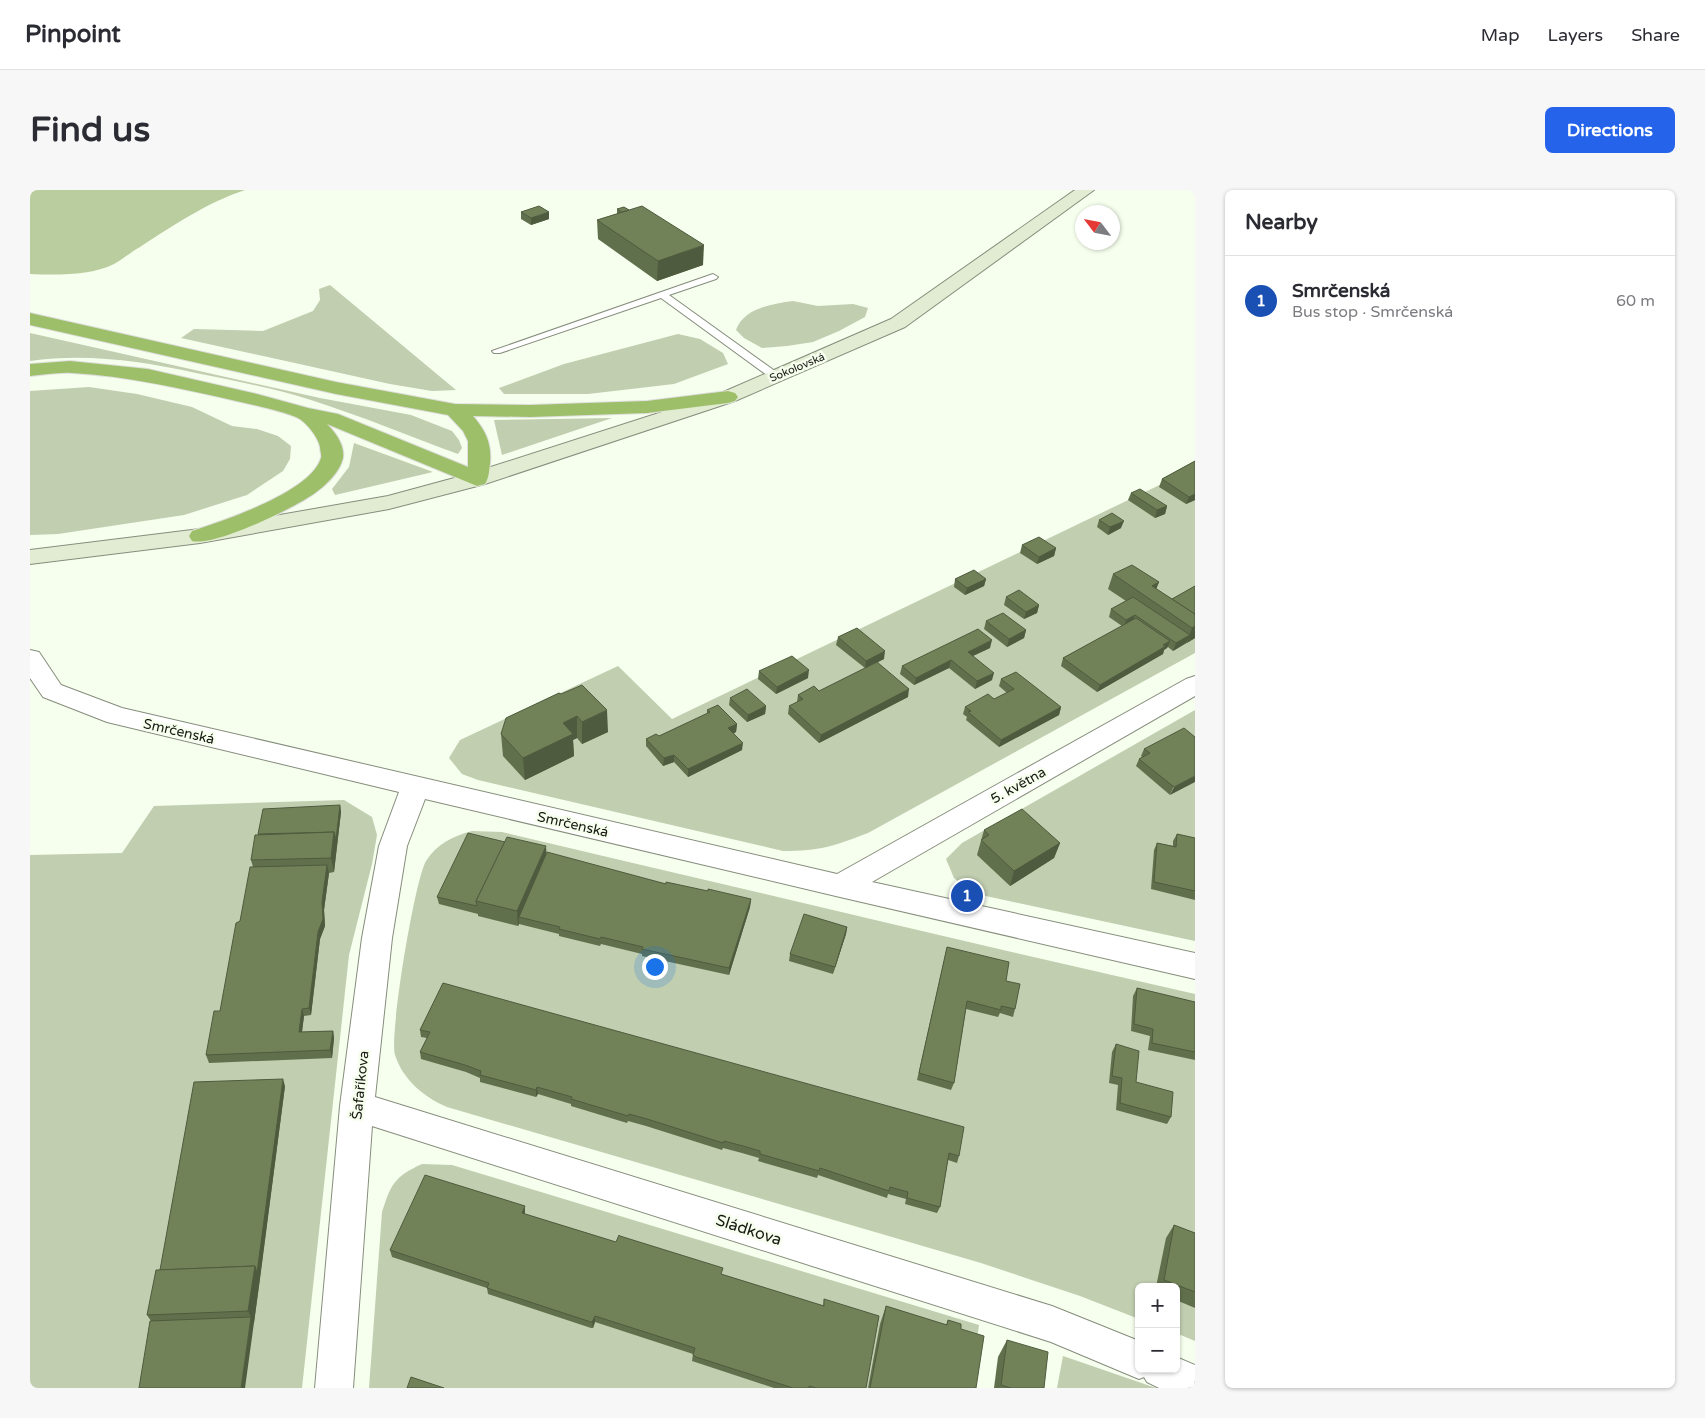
<!DOCTYPE html>
<html lang="en">
<head>
<meta charset="utf-8">
<style>
	body { margin:0; font-family:"Varela Round",sans-serif; background:#f7f7f7; color:#2b2b33 }
	.controls { position:absolute; right:15px; bottom:15px; display:grid; overflow:hidden; border-radius:8px; box-shadow:0 1px 4px #0004 }
	.controls button { width:45px; height:45px; display:grid; place-items:center; padding:0; border:0; border-bottom:1px solid #e1e1e2; background:#fff; color:#2b2b33; font:25px sans-serif }
	.compass { position:absolute; left:1045px; top:15px; width:45px; height:45px; border-radius:50%; background:#fff; box-shadow:0 1px 4px #0004; rotate:302deg }
	.you { position:absolute; left:624px; top:776px; width:18px; height:18px; margin:-12px; border:4px solid #fff; border-radius:50%; background:#1a73e8; box-shadow:0 0 0 8px #1a73e833 }
	.badge { display:grid; place-items:center; width:32px; height:32px; border-radius:50%; background:#2563eb; color:#fff; font-size:16px; font-weight:700 }
	.pin { position:absolute; translate:-50% -50%; border:2px solid #fff; box-shadow:0 1px 5px #0006 }
	.list { margin:0; padding:0; list-style:none }
	h2 { display:flex; justify-content:space-between; align-items:center; height:65px; margin:0; padding:0 20px; font-size:21px }
	h2 small { font-size:16px; font-weight:400; color:#7c7c81 }
	.list li { display:grid; grid-template-columns:32px 1fr auto; gap:15px; align-items:center; box-sizing:border-box; height:90px; padding:0 20px; border-top:1px solid #e1e1e2 }
	.list b { display:block; font-size:19px; white-space:nowrap }
	.list p { margin:0; font-size:16px; white-space:nowrap; color:#7c7c81 }
	.list em { font-size:16px; font-style:normal; color:#7c7c81 }
	.map { position:relative; flex:none; width:1165px; height:1198px; overflow:hidden; border-radius:8px }
	header { display:flex; align-items:center; gap:30px; box-sizing:border-box; height:70px; padding:0 25px; background:#fff; border-bottom:1px solid #e1e1e2 }
	header strong { font-size:24px }
	nav { display:flex; gap:28px; margin-inline-start:auto; font-size:18px }
	.intro { display:flex; align-items:center; justify-content:space-between; box-sizing:border-box; height:120px; padding:0 30px }
	h1 { margin:0; font-size:35px }
	.button { padding:12px 22px; border-radius:8px; background:#2563eb; color:#fff; font-size:18px; font-weight:700 }
	main { display:flex; gap:30px; padding:0 30px }
	aside { flex:1; background:#fff; border-radius:8px; box-shadow:0 1px 4px #0004 }
	.map>svg:first-child { display:block }
	.green { fill:#c1ceb0 }
	.forest { fill:#bacd9f }
	.lines { fill:none; stroke-linecap:round; stroke-linejoin:round }
	.lane-casing { stroke:#868d7d; stroke-width:2 }
	.street-casing { stroke:#868d7d; stroke-width:2 }
	.secondary-casing { stroke:#868d7d; stroke-width:2 }
	.highway-casing { stroke:#dfdfde; stroke-width:2 }
	.lane { fill:#fff; fill-rule:evenodd }
	.street { fill:#fff; fill-rule:evenodd }
	.secondary { fill:#e2ecd2; fill-rule:evenodd }
	.highway { fill:#9ebf69; fill-rule:evenodd }
	.wall { fill:#61704c }
	.shaded-wall { fill:#4f5b3e }
	.building { fill:#718258; stroke:#4f5b3e }
	.labels { text-anchor:middle; stroke-width:5; stroke-linejoin:round; paint-order:stroke }
	.far-street-label { font-size:11px; fill:#181a14; stroke:#f6feed }
	.street-label { font-size:14px; fill:#181a14; stroke:#f6feed }
	.near-street-label { font-size:16px; fill:#181a14; stroke:#f6feed }
</style>
</head>
<body>
<header>
<strong>Pinpoint</strong>
<nav><a>Map</a><a>Layers</a><a>Share</a></nav>
</header>
<div class="intro"><h1>Find us</h1><a class="button">Directions</a></div>
<main>
<div class="map">
<svg width="1165" height="1198" viewBox="0 0 1165 1198">
	<rect width="100%" height="100%" fill="#f6feed"/>
	<g class="green">
		<polygon points="300,95 426,200 402,201 360,194 151,148 164,139 233,141 283,121 290,110 289,99"/>
		<path d="M763 111 788 116 823 114 838 118 835 127 809 141 783 152 757 156 732 158 714 148 706 140C714 118 742 114 763 111Z"/>
		<path d="M0 143 290 208 381 225 422 241 429 250 432 258 428 264C379 246 331 226 281 210 244 198 205 191 166 183 111 171 56 163 0 171Z"/>
		<polygon points="648,144 670,149 693,163 698,174 644,194 558,204 474,204 469,198 534,174"/>
		<polygon points="59,197 107,204 162,217 202,236 227,239 248,246 261,256 260,269 253,281 217,305 154,325 28,344 0,345 0,201"/>
		<polygon points="582,228 472,265 464,230"/>
		<polygon points="324,253 403,282 305,305 302,299 319,277"/>
		<path d="M1165 278V463L838 643C804 656 790 661 753 661L448 590 432 584 419 568 430 550 588 476 642 529Z"/>
		<polygon points="1165,520 1165,751 942,703 924,688 916,669 932,653"/>
		<polygon points="314,610 342,627 347,645 342,674 319,765 272,1198 0,1198 0,665 92,663 124,616"/>
		<path d="M442 641 472 642C703 696 933 752 1165 804V1151L1146 1143V1097H1109V1129L1050 1106 951 1073 417 917C394 907 373 890 365 865 359 845 385 689 396 671 407 654 423 646 442 641Z"/>
		<path d="M392 974 422 975 949 1135 940 1198H339L352 1022C361 994 364 987 392 974Z"/>
		<polygon points="1033,1166 1126,1198 1027,1198"/>
	</g>
	<path class="forest" d="M0 0H215C178 12 142 36 110 57 101 62 93 69 84 74 60 86 26 85 0 84Z"/>
	<g class="lines">
		<g class="lane-casing">
			<polygon id="lane" points="683,84 688,87 686,89 639,105 749,184 749,188 741,188 631,108 470,163 464,163 462,161"/>
		</g>
		<g class="street-casing">
			<polygon id="street" points="0,460 9,462 31,495 92,518 807,684 1156,489 1165,486 1165,506 842,692 1165,763 1165,789 810,707 395,609 377,656 362,748 345,907 1022,1116 1109,1151 1109,1179 1146,1179 1146,1167 1165,1175 1165,1198 1129,1198 1117,1192 1114,1187 1109,1189 1021,1152 342,936 323,1198 285,1198 310,916 332,748 349,656 369,602 77,532 13,507 0,488"/>
		</g>
		<g class="secondary-casing">
			<polygon id="secondary" points="1045,0 1064,0 875,137 705,211 455,294 359,319 170,353 0,374 0,360 170,339 358,306 439,284 691,203 861,129"/>
		</g>
		<g class="highway-casing">
			<path id="highway" d="M0 123 306 192 425 214 500 215 617 211 698 201 705 203 708 207 705 211 698 213 617 223 500 227 443 226C456 241 462 254 460 274 459 281 459 288 455 294L447 296 297 234C305 242 315 255 313 268 310 282 296 295 285 303 264 318 185 357 162 351L159 346 162 341C193 331 281 302 291 268 292 265 290 261 290 257 288 247 277 233 268 228 253 221 219 214 202 210 149 198 96 186 42 183 28 182 14 185 0 186V174L40 171 118 179 227 204 278 218 308 224 438 277V251L433 241 418 225 306 204 0 135Z"/>
		</g>
		<use href="#lane" class="lane"/>
		<use href="#street" class="street"/>
		<use href="#secondary" class="secondary"/>
		<use href="#highway" class="highway"/>
	</g>
	<g class="wall">
		<polygon points="587,19 673,75 627,91 568,49 567,30 587,24"/>
		<polygon points="491,22 519,29 501,35 491,29"/>
		<polygon points="1165,271 1165,310 1156,314 1129,297 1132,289"/>
		<polygon points="1101,303 1137,316 1135,324 1125,328 1098,310"/>
		<polygon points="1069,330 1091,338 1078,345 1067,337"/>
		<polygon points="992,355 1026,358 1024,366 1007,374 990,363"/>
		<polygon points="1083,384 1129,392 1126,399 1142,409 1165,396 1165,448 1143,461 1138,457 1134,460 1133,464 1067,502 1031,476 1033,468 1092,436 1079,427 1081,419 1096,411 1078,399"/>
		<polygon points="925,389 956,389 954,396 935,405 924,397"/>
		<polygon points="976,407 1009,415 1007,423 994,429 974,415"/>
		<polygon points="956,431 996,440 994,448 977,457 954,439"/>
		<polygon points="808,447 854,469 847,472 878,507 789,553 758,524 759,516 767,512 768,505 789,501 835,478 806,455"/>
		<polygon points="960,458 943,466 962,490 945,499 919,478 884,495 870,484 872,476"/>
		<polygon points="729,481 778,488 746,504 728,489"/>
		<polygon points="971,489 1031,517 1029,525 969,557 936,530 937,527 933,524 935,517 964,509 977,503 969,496"/>
		<polygon points="529,503 578,542 552,554 547,548 543,550 544,566 495,590 473,566 471,544"/>
		<polygon points="700,508 736,516 735,524 717,532 699,515"/>
		<polygon points="677,520 707,534 706,542 704,543 712,560 658,587 644,572 633,576 616,556 616,549 629,546 677,524"/>
		<polygon points="1165,547 1140,605 1106,576 1109,569 1112,567 1111,566 1114,559"/>
		<polygon points="310,615 311,622 304,682 299,683 294,720 295,736 290,749 281,825 274,826 272,842 303,841 304,848 302,868 179,873 176,865 190,821 210,731 223,677 221,670 228,644"/>
		<polygon points="954,640 1030,653 1024,668 980,696 947,665"/>
		<polygon points="1147,644 1165,648 1165,710 1121,699 1124,660 1127,653 1143,656 1143,651"/>
		<polygon points="516,664 636,694 721,709 720,717 699,785 612,766 612,764 571,754 570,756 529,746 529,744 489,734 488,736 448,726 448,724 409,714 407,707"/>
		<polygon points="817,737 816,744 803,784 759,771 760,764"/>
		<polygon points="917,757 985,819 983,827 970,823 968,827 936,819 924,893 921,900 887,890"/>
		<polygon points="413,793 929,966 927,973 918,970 910,1017 907,1023 875,1014 876,1009 858,1004 857,1008 788,985 787,988 728,971 729,968 712,963 693,958 692,960 616,936 598,931 597,933 541,916 541,914 508,904 506,907 450,892 450,888 436,882 391,869 390,862 397,848 391,847 390,840"/>
		<polygon points="1107,798 1165,812 1165,870 1118,860 1120,846 1101,841 1103,806"/>
		<polygon points="1086,854 1106,892 1141,927 1137,934 1086,920 1088,895 1079,893 1082,862"/>
		<polygon points="255,896 224,1133 121,1131 117,1125 130,1080"/>
		<polygon points="495,1023 495,1024 793,1116 794,1109 836,1198 744,1198 662,1171 663,1164 565,1132 563,1138 561,1138 458,1104 457,1098 362,1067 360,1060"/>
		<polygon points="1144,1035 1165,1043 1165,1118 1146,1110 1146,1097 1126,1097 1136,1048"/>
		<polygon points="856,1116 916,1135 918,1130 931,1139 946,1198 838,1198 850,1134"/>
		<polygon points="977,1150 1014,1198 964,1198 968,1167"/>
	</g>
	<g class="shaded-wall">
		<polygon points="519,22 519,29 501,35 501,28"/>
		<polygon points="674,55 673,75 627,91 628,71"/>
		<polygon points="1165,304 1165,310 1156,314 1159,307"/>
		<polygon points="1137,316 1135,324 1125,328 1127,320"/>
		<polygon points="1094,331 1091,338 1078,345 1080,337"/>
		<polygon points="1026,358 1024,366 1007,374 1009,367"/>
		<polygon points="956,389 954,396 935,405 937,398"/>
		<polygon points="1129,392 1123,407 1122,396"/>
		<polygon points="1009,415 1007,423 994,429 996,422"/>
		<polygon points="1105,425 1102,433 1094,437 1096,430"/>
		<polygon points="1165,436 1165,448 1157,453 1162,438"/>
		<polygon points="996,440 994,448 977,457 979,449"/>
		<polygon points="1160,445 1156,453 1143,461 1146,453"/>
		<polygon points="962,450 960,458 936,469 938,462"/>
		<polygon points="1140,451 1137,458 1134,460 1133,464 1067,502 1070,495"/>
		<polygon points="855,461 854,469 835,479 836,471"/>
		<polygon points="921,470 919,478 884,495 886,488"/>
		<polygon points="779,480 778,488 746,504 747,497"/>
		<polygon points="964,483 962,490 945,499 947,491"/>
		<polygon points="879,499 878,507 789,553 791,545"/>
		<polygon points="736,516 735,524 717,532 718,525"/>
		<polygon points="1031,517 1029,525 969,557 971,550"/>
		<polygon points="577,520 578,542 552,554 552,532"/>
		<polygon points="547,526 547,548 543,550 544,566 495,590 493,568 533,533"/>
		<polygon points="707,534 706,542 698,546 698,538"/>
		<polygon points="713,553 712,560 658,587 658,579"/>
		<polygon points="644,565 644,572 633,576 634,568"/>
		<polygon points="1165,586 1165,592 1140,605 1144,597"/>
		<polygon points="310,615 311,622 304,682 301,668 304,642"/>
		<polygon points="1030,653 1024,668 980,696 984,681"/>
		<polygon points="516,656 517,671 489,727 489,734 488,736 487,721"/>
		<polygon points="297,675 299,683 294,720 295,736 290,749 281,825 279,818"/>
		<polygon points="721,709 720,717 699,785 699,778"/>
		<polygon points="817,737 816,744 803,784 805,777"/>
		<polygon points="272,819 274,826 271,849 269,842"/>
		<polygon points="303,841 304,848 302,868 300,860"/>
		<polygon points="253,889 255,896 230,1089 215,1198 211,1198 221,1127 218,1121"/>
		<polygon points="507,897 508,904 506,907 506,900"/>
		<polygon points="495,1016 495,1023 492,1029 492,1023"/>
		<polygon points="565,1126 565,1132 563,1138 562,1132"/>
	</g>
	<g class="building">
		<polygon points="509,16 519,22 501,28 491,22"/>
		<polygon points="612,16 674,55 628,71 567,30"/>
		<polygon points="594,17 599,20 592,22 587,19"/>
		<polygon points="1165,271 1165,304 1159,307 1132,289"/>
		<polygon points="1110,299 1137,316 1127,320 1101,303"/>
		<polygon points="1082,323 1094,331 1080,337 1069,330"/>
		<polygon points="1009,347 1026,358 1009,367 992,355"/>
		<polygon points="1102,375 1129,392 1122,396 1165,424 1165,436 1162,438 1083,384"/>
		<polygon points="944,380 956,389 937,398 925,389"/>
		<polygon points="1165,396 1165,424 1142,409"/>
		<polygon points="989,400 1009,415 996,422 976,407"/>
		<polygon points="1103,407 1160,445 1146,453 1105,425 1096,430 1081,419"/>
		<polygon points="973,423 996,440 979,449 956,431"/>
		<polygon points="1106,428 1140,451 1133,455 1136,456 1070,495 1033,468"/>
		<polygon points="827,438 855,461 836,471 808,447"/>
		<polygon points="948,439 962,450 938,462 964,483 947,491 921,470 886,488 872,476"/>
		<polygon points="762,466 779,480 747,497 729,481"/>
		<polygon points="847,472 879,499 791,545 759,516 773,509 768,505 784,496 789,501"/>
		<polygon points="986,482 1031,517 971,550 938,522 941,521 935,517 958,504 964,509 984,499 971,489"/>
		<polygon points="552,495 577,520 552,532 547,526 533,533 543,544 493,568 471,544 476,528 529,503 531,504"/>
		<polygon points="717,499 736,516 718,525 700,508"/>
		<polygon points="688,515 707,534 698,538 713,553 658,579 644,565 634,568 616,549 626,544 629,546 680,522 677,520"/>
		<polygon points="1154,538 1165,547 1165,586 1144,597 1109,569 1120,563 1114,559"/>
		<polygon points="310,615 306,650 304,642 228,644 233,619"/>
		<polygon points="992,619 1030,653 984,681 951,650 959,645 954,640"/>
		<polygon points="304,642 301,668 221,670 225,645"/>
		<polygon points="438,643 475,652 446,711 447,716 407,707"/>
		<polygon points="1147,644 1165,648 1165,701 1124,692 1127,653 1146,657"/>
		<polygon points="477,647 516,656 487,721 446,711"/>
		<polygon points="517,662 636,694 636,692 678,701 678,699 721,709 699,778 612,759 613,757 571,747 570,749 529,739 530,737 489,727"/>
		<polygon points="297,675 292,712 293,729 288,742 279,818 272,819 269,842 303,841 300,860 176,865 184,821 190,821 206,733 210,731 220,677"/>
		<polygon points="774,724 817,737 805,777 760,764"/>
		<polygon points="917,757 979,772 976,791 990,794 985,819 971,816 971,820 937,811 924,893 889,883"/>
		<polygon points="413,793 934,937 929,966 919,963 910,1017 877,1008 878,1002 860,997 859,1001 790,978 789,981 730,964 730,961 713,956 694,951 693,953 617,929 599,924 598,926 541,909 542,907 507,897 506,900 450,885 451,881 435,875 390,862 400,842 390,840"/>
		<polygon points="1107,798 1165,812 1165,862 1122,853 1123,839 1104,834"/>
		<polygon points="1086,854 1109,861 1106,892 1143,902 1141,927 1090,913 1092,888 1082,886"/>
		<polygon points="253,889 227,1083 225,1076 130,1080 164,892"/>
		<polygon points="395,985 495,1016 492,1023 586,1052 589,1045 590,1046 693,1078 691,1084 794,1116 794,1109 849,1126 836,1198 786,1198 779,1196 779,1198 763,1198 666,1167 663,1165 665,1158 565,1126 562,1132 561,1132 457,1098 459,1093 360,1060"/>
		<polygon points="1144,1035 1165,1043 1165,1102 1134,1090"/>
		<polygon points="225,1076 218,1121 117,1125 126,1080"/>
		<polygon points="856,1116 917,1135 918,1130 931,1134 931,1139 954,1146 946,1198 840,1198"/>
		<polygon points="221,1127 211,1198 109,1198 120,1131"/>
		<polygon points="977,1150 1018,1162 1014,1198 981,1198 971,1195"/>
		<polygon points="381,1187 414,1198 377,1198"/>
	</g>
	<g class="labels">
		<g class="far-street-label">
			<text transform="translate(767 177) rotate(-23)" y="4">Sokolovská</text>
		</g>
		<g class="street-label">
			<text transform="translate(149 541) rotate(13)" y="5">Smrčenská</text>
			<text transform="translate(988 595) rotate(-29)" y="5">5. května</text>
			<text transform="translate(543 634) rotate(13)" y="5">Smrčenská</text>
			<text transform="translate(330 895) rotate(-84)" y="5">Šafaříkova</text>
		</g>
		<g class="near-street-label">
			<text transform="translate(719 1039) rotate(18)" y="6">Sládkova</text>
		</g>
	</g>
</svg>
<div class="controls">
<button>+</button>
<button>−</button>
</div>
<svg class="compass" viewBox="-18 -18 36 36"><path d="M0-13l5 13h-10z" fill="#e53935"/><path d="M0 13l5-13h-10z" fill="#7c7c81"/></svg>
<div class="you"></div>
<div class="pin badge" style="left:937px;top:706px;background:#1a4fb4">1</div>
</div>
<aside>
<h2>Nearby<small></small></h2>
<ul class="list">
<li><span class="badge" style="background:#1a4fb4">1</span><div><b>Smrčenská</b><p>Bus stop · Smrčenská</p></div><em>60 m</em></li>
</ul>
</aside>
</main>
</body>
</html>
